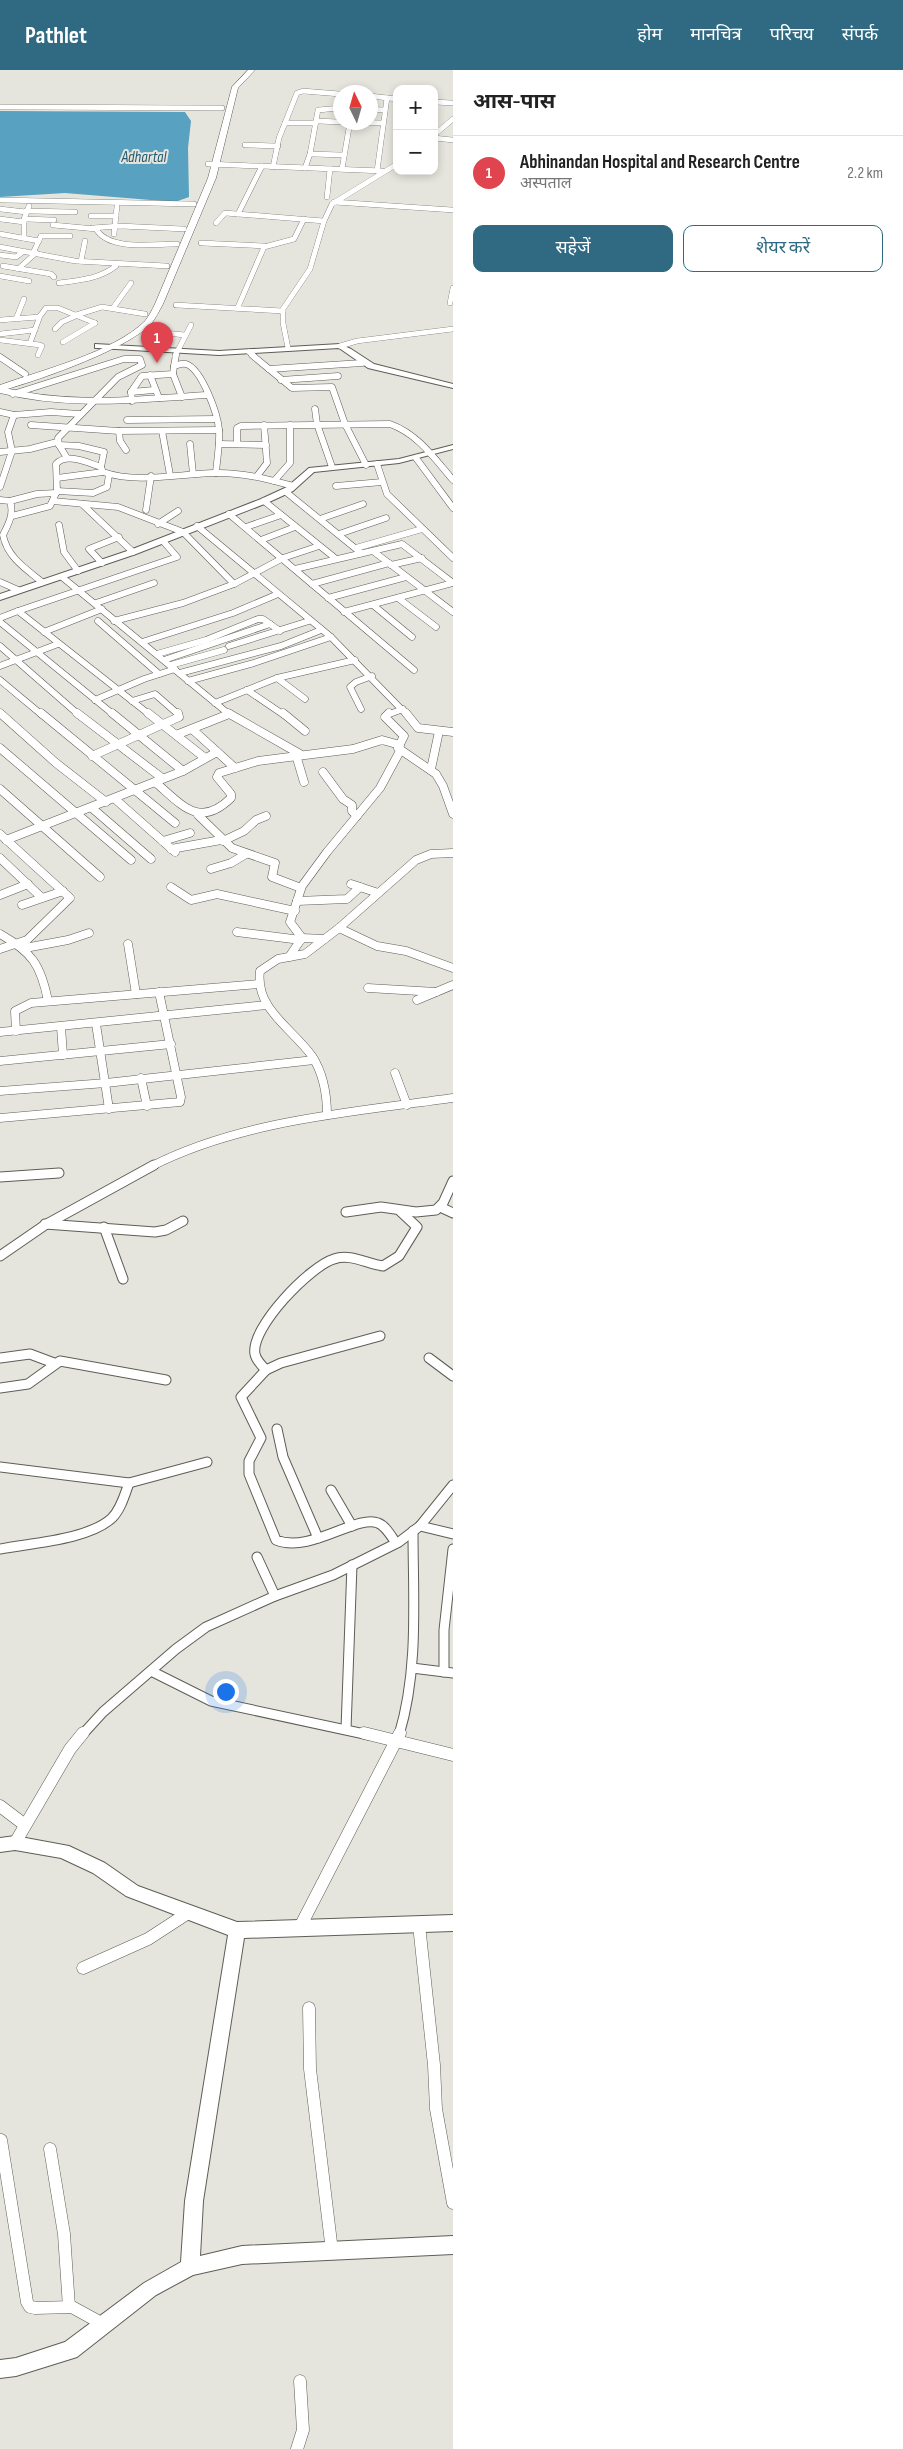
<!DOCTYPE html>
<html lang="hi">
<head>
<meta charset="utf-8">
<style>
	body { margin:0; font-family:"Sofia Sans Condensed","Noto Sans Devanagari",sans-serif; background:#f6f6f6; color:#222 }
	.controls { position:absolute; right:15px; top:15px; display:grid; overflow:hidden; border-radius:10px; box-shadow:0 2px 8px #0003 }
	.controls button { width:45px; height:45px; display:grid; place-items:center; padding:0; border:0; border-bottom:1px solid #e0e0e0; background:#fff; color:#222; font:25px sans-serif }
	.compass { position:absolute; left:333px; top:15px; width:45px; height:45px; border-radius:50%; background:#fff; box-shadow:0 2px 8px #0003; rotate:355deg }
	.you { position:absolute; left:225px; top:1621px; width:18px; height:18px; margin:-12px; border:4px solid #fff; border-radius:50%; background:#1a73e8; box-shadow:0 0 0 8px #1a73e833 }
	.badge { display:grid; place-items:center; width:32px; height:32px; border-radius:50%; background:#2f6a82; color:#fff; font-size:16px; font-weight:700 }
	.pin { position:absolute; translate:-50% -41px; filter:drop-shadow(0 1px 2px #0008) }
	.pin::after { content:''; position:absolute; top:26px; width:18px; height:15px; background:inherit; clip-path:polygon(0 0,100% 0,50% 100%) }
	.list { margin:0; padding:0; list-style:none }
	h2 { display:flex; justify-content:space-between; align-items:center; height:65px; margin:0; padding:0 20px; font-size:21px }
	h2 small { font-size:16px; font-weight:400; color:#767676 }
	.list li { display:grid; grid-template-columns:32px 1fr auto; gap:15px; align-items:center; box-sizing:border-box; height:75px; padding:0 20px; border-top:1px solid #e0e0e0 }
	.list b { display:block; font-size:19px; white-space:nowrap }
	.list p { margin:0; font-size:16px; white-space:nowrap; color:#767676 }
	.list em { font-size:16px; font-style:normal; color:#767676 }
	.actions { display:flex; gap:10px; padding:15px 20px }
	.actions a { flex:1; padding:11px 0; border:1px solid #2f6a82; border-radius:10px; text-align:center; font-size:18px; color:#2f6a82 }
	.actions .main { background:#2f6a82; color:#fff }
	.map { position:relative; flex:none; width:453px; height:2379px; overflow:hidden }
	header { display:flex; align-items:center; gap:30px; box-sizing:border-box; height:70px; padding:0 25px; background:#2f6a82; color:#fff }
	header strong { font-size:24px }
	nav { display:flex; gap:28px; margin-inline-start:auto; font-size:18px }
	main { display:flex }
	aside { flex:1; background:#fff }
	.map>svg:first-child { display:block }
	.water { fill:#58a1c0 }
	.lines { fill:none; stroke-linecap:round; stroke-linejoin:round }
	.street-far4-casing { stroke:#5e5e56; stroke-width:5.5 }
	.street-far3-casing { stroke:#5e5e56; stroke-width:7 }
	.street-far2-casing { stroke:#5e5e56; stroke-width:9 }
	.street-far1-casing { stroke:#5e5e56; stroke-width:11 }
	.street-casing { stroke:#5e5e56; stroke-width:13 }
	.secondary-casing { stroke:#5e5e56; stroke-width:2 }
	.primary-casing { stroke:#5e5e56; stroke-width:1 }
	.street-far4 { stroke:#fff; stroke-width:5 }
	.street-far3 { stroke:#fff; stroke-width:6 }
	.street-far2 { stroke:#fff; stroke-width:8 }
	.street-far1 { stroke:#fff; stroke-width:9 }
	.street { stroke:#fff; stroke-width:12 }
	.secondary { fill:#fff; fill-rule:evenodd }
	.primary { fill:#fff; fill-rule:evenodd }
	.labels { text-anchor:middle; stroke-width:4; stroke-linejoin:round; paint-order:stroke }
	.far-water-label { font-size:16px; font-style:italic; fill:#215b72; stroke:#e6e5dd }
</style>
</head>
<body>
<header>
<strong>Pathlet</strong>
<nav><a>होम</a><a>मानचित्र</a><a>परिचय</a><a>संपर्क</a></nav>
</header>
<main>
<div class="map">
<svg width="453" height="2379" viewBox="0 0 453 2379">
	<rect width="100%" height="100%" fill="#e6e5dd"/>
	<polygon class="water" points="0,41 185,42 191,51 188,78 189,127 175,132 65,123 0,127"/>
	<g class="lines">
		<g class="street-far4-casing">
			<g id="street-far4">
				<polyline points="370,26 397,29"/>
				<polyline points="434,32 453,33"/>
				<polyline points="0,37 222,38"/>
				<polyline points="370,39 384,40"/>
				<polyline points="317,51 340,52"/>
				<polyline points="356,52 383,53"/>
				<polyline points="285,53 316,53"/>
				<polyline points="434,65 453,49"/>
				<polyline points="434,68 453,70"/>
				<polyline points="245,75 278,76"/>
				<polyline points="310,84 344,85"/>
				<polyline points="208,94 383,101"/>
				<polyline points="273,97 279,68 297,23 303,21 340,24"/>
				<polyline points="305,98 310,84 318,40 340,38"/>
				<polyline points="342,99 350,52"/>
				<polyline points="377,101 387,28"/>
				<polyline points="327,127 330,99"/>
				<polyline points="0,130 194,134"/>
				<polyline points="334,132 453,140"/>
				<polyline points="0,139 26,142"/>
				<polyline points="26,141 75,142"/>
				<polyline points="238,144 262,96"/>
				<polyline points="91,146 116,146"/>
				<polyline points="0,149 24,152"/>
				<polyline points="24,149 54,150"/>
				<polyline points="216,153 225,143 324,151"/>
				<path d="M53 155 96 159C109 181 153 174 177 174"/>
				<polyline points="92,158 120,156 184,159"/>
				<polyline points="0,164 39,171"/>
				<polyline points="114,164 117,136"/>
				<polyline points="24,168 24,149 29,136"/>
				<polyline points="201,173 265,176"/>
				<polyline points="0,177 75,191 167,196"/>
				<polyline points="33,183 41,166 70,166"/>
				<polyline points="0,185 16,187 24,181"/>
				<polyline points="81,191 85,171"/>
				<polyline points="3,196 51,204 54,207"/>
				<polyline points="18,199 36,183"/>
				<polyline points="0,206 29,211"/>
				<path d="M59 213C80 210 99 209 116 196L114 194"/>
				<polyline points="450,233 453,218"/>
				<polyline points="176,235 283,241"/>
				<polyline points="238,237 264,177 294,169 304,149"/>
				<polyline points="113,238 131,213"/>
				<polyline points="76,245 102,237 145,244"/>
				<polyline points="16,249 24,229"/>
				<polyline points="0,250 39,247"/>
				<polyline points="55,259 62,252 78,245"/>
				<polyline points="165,263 185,265"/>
				<polyline points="0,264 35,260"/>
				<polyline points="0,270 40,275 42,276 38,285"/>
				<polyline points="63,272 95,253"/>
				<polyline points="30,273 40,246 46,238 58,238 95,253"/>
				<polyline points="340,276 357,271 453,259"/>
				<polyline points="288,278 283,253 283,239 310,199 324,151 332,134 397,94"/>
				<polyline points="249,282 254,286"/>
				<polyline points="175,286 191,255"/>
			</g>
		</g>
		<g class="street-far3-casing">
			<g id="street-far3">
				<polyline points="252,285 292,318 332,317 345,354 366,395"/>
				<polyline points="0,287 25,304"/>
				<polyline points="174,296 176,285"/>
				<polyline points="269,299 362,293"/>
				<polyline points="150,305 159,328"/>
				<polyline points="281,310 338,306"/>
				<path d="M0 320C69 338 138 329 208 325"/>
				<polyline points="131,322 154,320"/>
				<polyline points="13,324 124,289 140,289 142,295 118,307 58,368 59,375 67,388"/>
				<path d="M182 327 173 304 174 296C178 295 182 293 186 294 202 299 218 345 219 360 220 374 217 389 216 403"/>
				<polyline points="132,331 131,322 142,306 173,304"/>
				<polyline points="315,339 317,354 332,397"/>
				<polyline points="0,342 14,345 51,342 79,344"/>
				<polyline points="127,350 216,349"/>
				<polyline points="31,355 119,361 219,360"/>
				<polyline points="119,361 120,371 126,380"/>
				<polyline points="162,361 170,405"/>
				<polyline points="190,374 193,404"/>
				<polyline points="219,374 266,375"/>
				<path d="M237 374V358L241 356 390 354C418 364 434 388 453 410"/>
				<path d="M59 375 79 376 104 382 101 397 103 402C138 414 177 404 214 403 241 402 267 409 293 416"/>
				<polyline points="0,382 30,379 57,372"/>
				<polyline points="416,388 453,438"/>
				<polyline points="377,394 387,424 453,488"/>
				<polyline points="257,406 267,393 264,355"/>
				<polyline points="57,408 103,402"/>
				<polyline points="274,411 290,393 290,355"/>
				<polyline points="336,416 382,412"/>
				<polyline points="0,417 12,381 8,362 14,345"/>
				<polyline points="57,421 93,423 107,417 109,405"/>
				<polyline points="286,422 361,483"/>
				<path d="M0 430 10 431C14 444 9 453 3 465 7 487 26 499 42 512"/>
				<polyline points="10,431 37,424 56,423"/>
				<polyline points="53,431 118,437 183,462 234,514"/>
				<polyline points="264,431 335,488"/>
				<polyline points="82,434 133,482"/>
				<polyline points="146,440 151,406"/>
				<polyline points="229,444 414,600"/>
				<path d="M12 446 50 436 57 421 56 394C67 382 88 393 101 397"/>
				<polyline points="320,449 363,434"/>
				<polyline points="158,454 178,441"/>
				<polyline points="59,455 64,482 78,501"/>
				<polyline points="197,456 331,567 407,645"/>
				<polyline points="246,457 281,445"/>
				<polyline points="339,464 386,448"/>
				<polyline points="261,470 295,457"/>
				<polyline points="356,478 422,459"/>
				<polyline points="373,481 453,542"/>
				<polyline points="102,493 89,479 119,467"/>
				<polyline points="391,495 422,488"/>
				<polyline points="295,499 402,474 453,513"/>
				<polyline points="62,507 230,645"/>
				<polyline points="0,512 18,520"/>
				<polyline points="312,514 389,493"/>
				<polyline points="328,528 406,507"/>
				<polyline points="398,528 436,557"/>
				<polyline points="96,533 154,513"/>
				<polyline points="373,535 412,567"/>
				<polyline points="18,541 177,487 163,471"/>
				<polyline points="344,542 453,513"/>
				<polyline points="0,548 18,541 150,645"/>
				<polyline points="98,551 159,604"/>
				<polyline points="114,551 183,533 234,514 283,488 319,476"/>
				<polyline points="0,552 114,645"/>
				<polyline points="44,562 102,539"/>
				<polyline points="142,572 233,543 278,524"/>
				<polyline points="0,576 79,645"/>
				<polyline points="229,576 309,551"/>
				<polyline points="157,584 206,570 258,549 263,549 280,561"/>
				<polyline points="164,590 270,554"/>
				<polyline points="171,595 224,580"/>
				<polyline points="0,596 58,574"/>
				<polyline points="180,603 281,576 321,560"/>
				<polyline points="277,608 305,629"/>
				<polyline points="0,610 42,645"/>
				<polyline points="188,611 254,593 331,567"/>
				<polyline points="247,620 284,645"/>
				<polyline points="95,630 144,609 175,599"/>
				<polyline points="132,631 155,624 179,645"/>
				<polyline points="215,633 277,608 355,590"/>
				<polyline points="361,639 350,617 356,612 372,606"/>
				<polyline points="0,643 2,645"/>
				<polyline points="387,645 403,639"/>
			</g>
		</g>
		<g class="street-far2-casing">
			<g id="street-far2">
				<polyline points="0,643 56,693 106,732"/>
				<polyline points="41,643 175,753"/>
				<polyline points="77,643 162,708"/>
				<polyline points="112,643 183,701"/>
				<polyline points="148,643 205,688"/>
				<polyline points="228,643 300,684"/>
				<polyline points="283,643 305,661"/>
				<polyline points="389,643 385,647 404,666 398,678 436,704 443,716 453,744"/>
				<polyline points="406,643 418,658 453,662"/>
				<polyline points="192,659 235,698"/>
				<polyline points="176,665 229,644"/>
				<polyline points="0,678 131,790"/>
				<polyline points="296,685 304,712"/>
				<polyline points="92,686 179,647 178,643"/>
				<polyline points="431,699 438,666"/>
				<polyline points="323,702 343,729 352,735 352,741 357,746"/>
				<path d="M155 712C182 735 199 759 231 728V724L217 707 219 703 258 691 353 679 382 670 400 675"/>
				<polyline points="0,719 100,807"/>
				<polyline points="115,729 175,782"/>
				<polyline points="92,738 151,789"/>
				<polyline points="198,745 232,778 275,793 272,807 301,818"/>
				<polyline points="0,764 70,828 27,870 0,879"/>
				<polyline points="6,770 183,701 217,682"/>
				<polyline points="163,771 190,763"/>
				<polyline points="223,771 244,761 256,750 266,746"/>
				<polyline points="171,779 221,770"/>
				<polyline points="0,788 42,828"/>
				<polyline points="211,799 231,793 246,784"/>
				<polyline points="351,814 378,823"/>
				<polyline points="171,817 191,830 217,824 295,841"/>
				<polyline points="0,825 28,814"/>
				<polyline points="297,831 347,829 360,817"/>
				<polyline points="22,835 63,821"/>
				<polyline points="339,858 377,876 406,881 453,898"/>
				<polyline points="237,862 301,870"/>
				<path d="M0 864C32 882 41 895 48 931"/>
				<polyline points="302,868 324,869"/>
				<polyline points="128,874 136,924"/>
				<polyline points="25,878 68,870 89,863"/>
				<polyline points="289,887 302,868 290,852 302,816 327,782 380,718 400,681"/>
				<polyline points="368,918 436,922"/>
				<polyline points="417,930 453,915"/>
				<polyline points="96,954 109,1039"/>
				<polyline points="61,957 63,985"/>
				<polyline points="16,961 15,941 31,933 258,914"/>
				<polyline points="0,962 267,935"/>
				<polyline points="0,991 171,974"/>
				<polyline points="395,1003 407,1035"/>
				<polyline points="141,1008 147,1036"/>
				<polyline points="0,1021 106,1013 314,990"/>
				<path d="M327 1045C327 1025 323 1003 312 986 292 958 255 939 260 901L278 889 305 884 339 858 416 790 431 784 453 783"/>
				<polyline points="0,1048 180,1032 181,1027 159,922"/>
				<path d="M152 1096C243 1050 353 1042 453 1028"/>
			</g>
		</g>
		<g class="street-far1-casing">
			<g id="street-far1">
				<polyline points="0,1107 59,1103"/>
				<polyline points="440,1137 453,1143"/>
				<polyline points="346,1142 381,1137 416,1142 436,1140 443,1133 453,1111"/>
				<polyline points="45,1154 155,1162 166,1160 183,1151"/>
				<polyline points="104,1157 123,1209"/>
				<polyline points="0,1186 45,1155 154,1095"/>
				<path d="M380 1266 281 1293 266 1300 241 1327 261 1368 249 1391V1404L276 1470C310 1484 357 1444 378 1453 386 1456 391 1466 396 1473"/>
				<polyline points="0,1288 30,1284 54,1293"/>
				<polyline points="429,1288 453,1306"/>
				<path d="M266 1300C262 1296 256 1290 255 1284 250 1258 310 1196 334 1189 350 1183 367 1194 383 1196L399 1186 417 1157 400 1141"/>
				<polyline points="0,1318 28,1314 60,1291 166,1310"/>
				<polyline points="277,1359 283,1387 318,1468"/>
				<polyline points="0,1397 129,1413 207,1392"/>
				<polyline points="331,1420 352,1456"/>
				<polyline points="420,1456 453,1464"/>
				<path d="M0 1479C31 1473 88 1470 112 1448 121 1439 125 1424 129 1413"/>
				<polyline points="257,1487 275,1526"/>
				<polyline points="412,1598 453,1603"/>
				<polyline points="151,1601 211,1631 369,1665"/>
				<polyline points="444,1602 444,1560 453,1479"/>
				<polyline points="346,1659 352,1495"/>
				<polyline points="82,1665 103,1642 176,1579 206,1557 275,1526 333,1505 399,1472 420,1456 453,1415"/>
				<path d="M399 1665C419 1599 413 1528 413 1461"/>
			</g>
		</g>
		<g class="street-casing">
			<g id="street">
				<polyline points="364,1663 453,1685"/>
				<polyline points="0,1736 25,1755"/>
				<polyline points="15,1773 70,1679 83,1663"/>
				<polyline points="419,1855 434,1995 436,2039 453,2133"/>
				<polyline points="300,1857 400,1663"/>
				<polyline points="83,1898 148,1869 188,1843"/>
				<polyline points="309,1938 310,1999 332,2181"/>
				<polyline points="1,2070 27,2232 30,2237 35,2238 72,2237 103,2254"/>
				<polyline points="50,2079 64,2164 69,2237"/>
				<polyline points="297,2379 303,2360 300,2311"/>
			</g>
		</g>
		<g class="secondary-casing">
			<g id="secondary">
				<polygon points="95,274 219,281 340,274 351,279 374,294 453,314 453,318 368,298 339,278 219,285 98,278 95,278"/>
				<polygon points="453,375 453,379 399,393 314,402 293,421 267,433 136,484 0,530 0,524 130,480 261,429 287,417 309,398 399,389"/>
				<polygon points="15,1766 69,1776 105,1793 138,1816 237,1852 453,1845 453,1861 244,1868 203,2131 200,2186 242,2176 453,2166 453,2184 242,2194 193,2205 156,2225 77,2287 16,2306 0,2308 0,2290 16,2288 65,2272 144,2213 181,2192 185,2131 228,1865 126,1826 93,1803 61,1788 15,1780 0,1782 0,1768"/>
			</g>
		</g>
		<g class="primary-casing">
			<path id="primary" d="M248 0H255L238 18 216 108 163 234C159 241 156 248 151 254 126 280 37 311 0 321V315C42 300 114 282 145 251 149 246 152 240 155 234L208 108 232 17Z"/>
		</g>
		<use href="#street-far4" class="street-far4"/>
		<use href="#street-far3" class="street-far3"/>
		<use href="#street-far2" class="street-far2"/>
		<use href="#street-far1" class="street-far1"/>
		<use href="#street" class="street"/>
		<use href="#secondary" class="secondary"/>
		<use href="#primary" class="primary"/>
	</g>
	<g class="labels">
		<g class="far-water-label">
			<text x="144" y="92">Adhartal</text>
		</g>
	</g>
</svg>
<div class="controls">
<button>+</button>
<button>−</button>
</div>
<svg class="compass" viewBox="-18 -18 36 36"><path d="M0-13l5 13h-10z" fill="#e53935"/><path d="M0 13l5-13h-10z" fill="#767676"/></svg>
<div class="you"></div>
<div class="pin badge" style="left:157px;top:293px;background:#e0444e">1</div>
</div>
<aside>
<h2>आस-पास<small></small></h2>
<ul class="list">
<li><span class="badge" style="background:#e0444e">1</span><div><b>Abhinandan Hospital and Research Centre</b><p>अस्पताल</p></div><em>2.2 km</em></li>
</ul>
<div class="actions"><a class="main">सहेजें</a><a>शेयर करें</a></div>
</aside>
</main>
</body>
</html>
